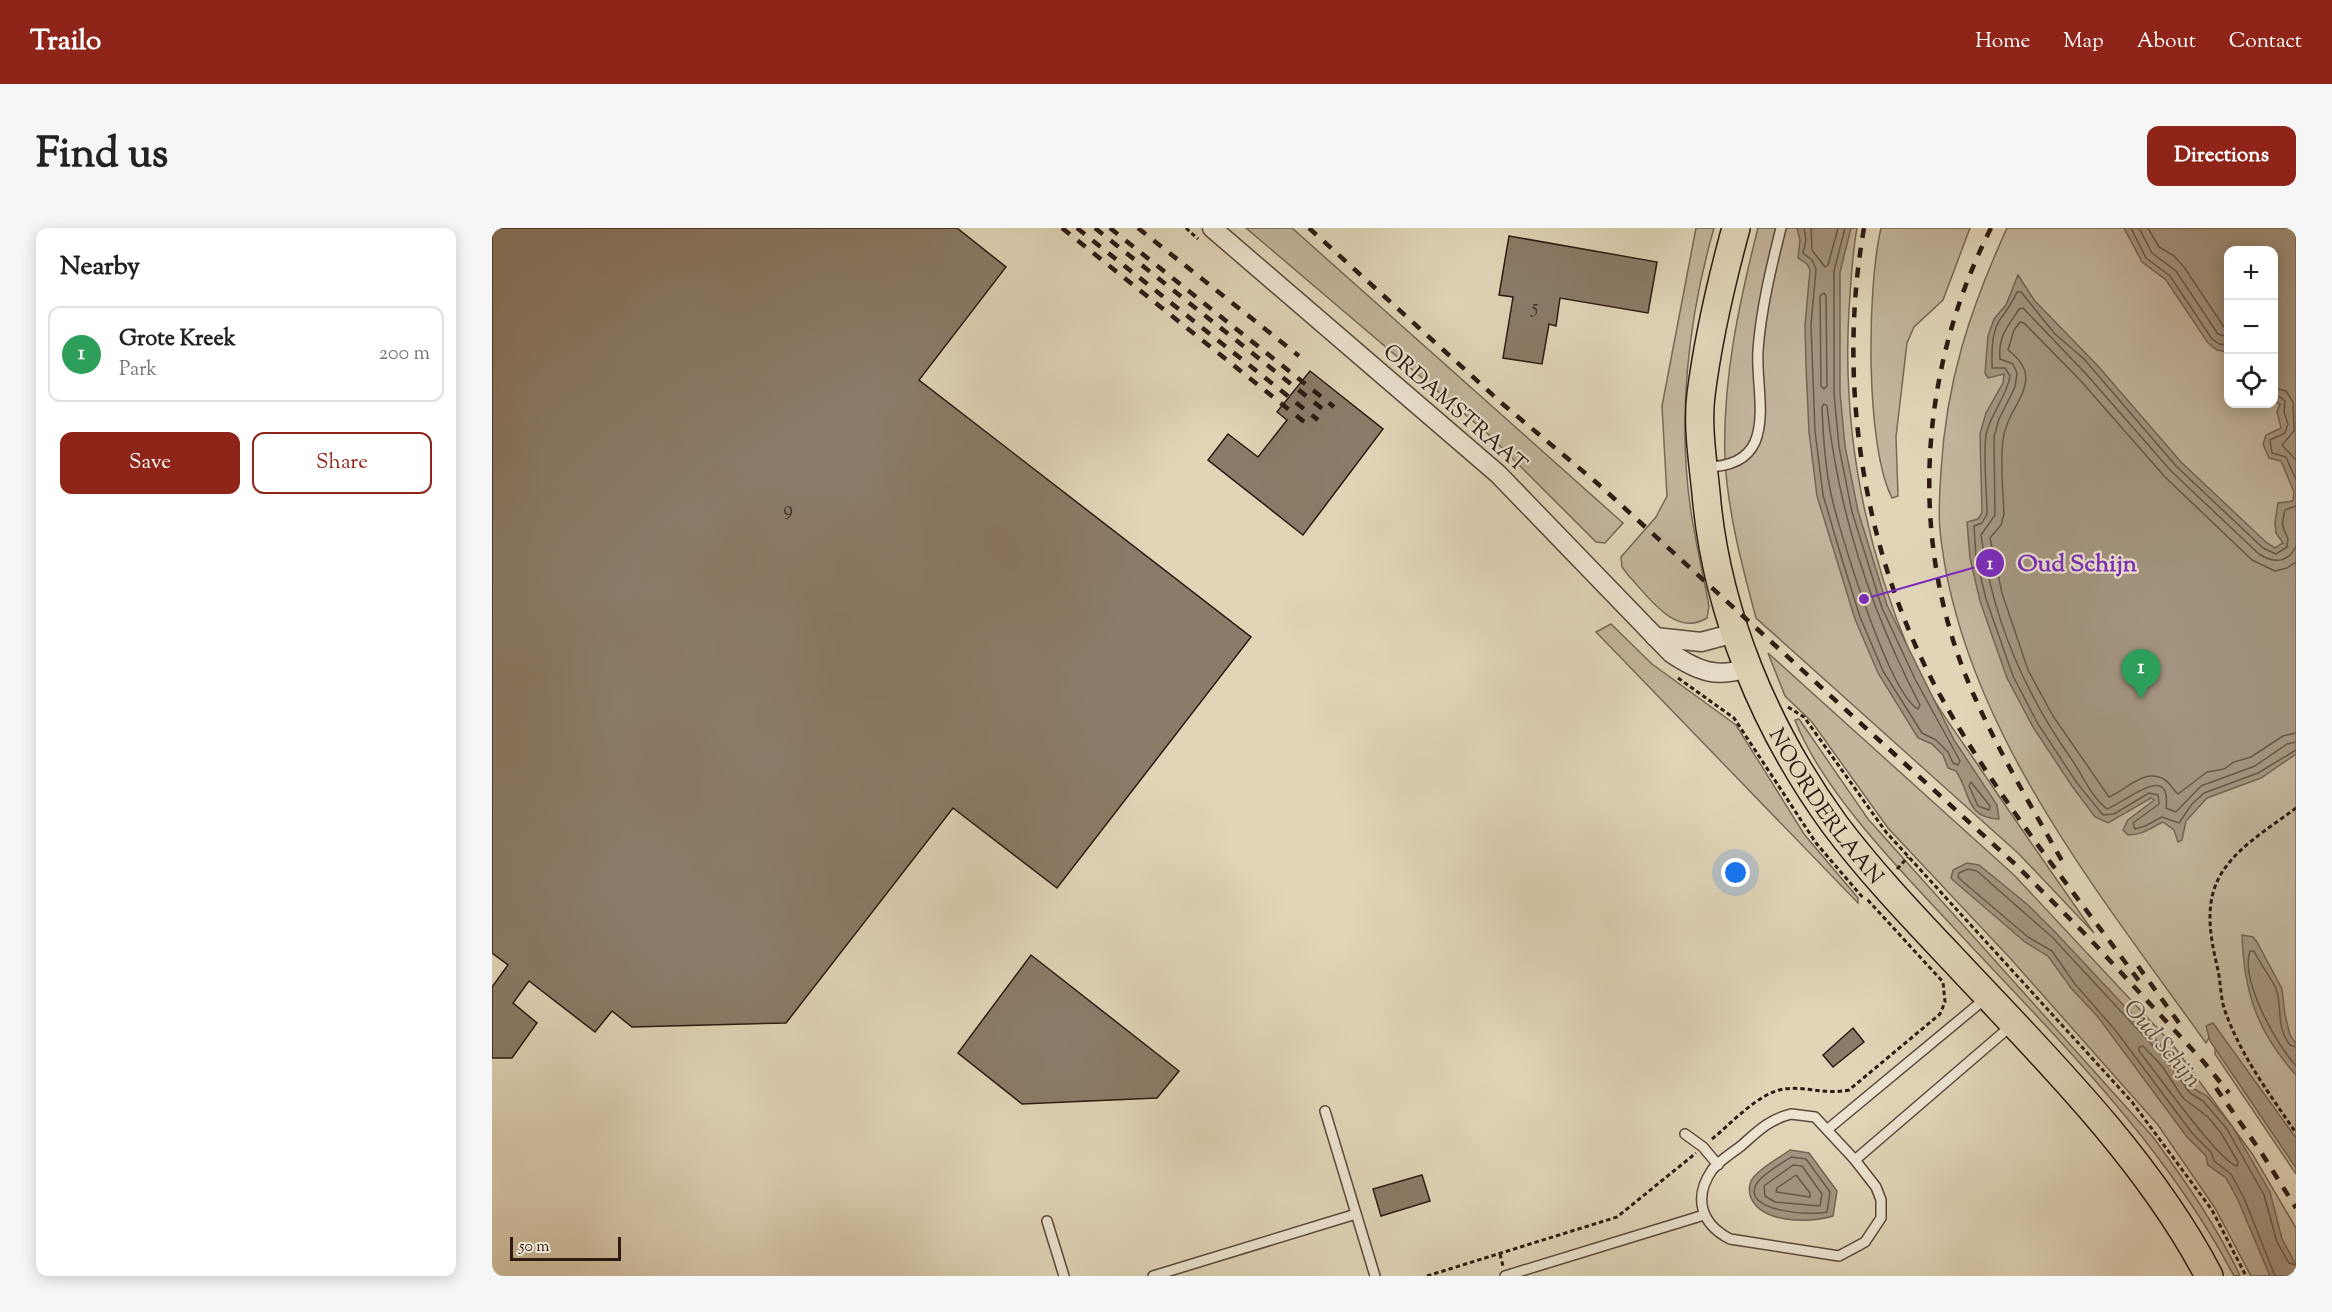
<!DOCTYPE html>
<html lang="en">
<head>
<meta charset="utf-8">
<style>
	body { margin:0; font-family:"Sorts Mill Goudy",serif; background:#f6f6f6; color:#222 }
	.controls { position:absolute; right:18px; top:18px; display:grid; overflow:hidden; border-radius:12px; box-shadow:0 3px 15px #0003 }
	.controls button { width:54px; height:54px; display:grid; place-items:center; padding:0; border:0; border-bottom:2px solid #e0e0e0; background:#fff; color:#222; font:30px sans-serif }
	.scale { position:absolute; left:18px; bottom:15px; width:111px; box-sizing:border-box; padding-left:6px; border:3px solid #2e1a12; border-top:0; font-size:16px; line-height:21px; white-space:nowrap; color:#2e1a12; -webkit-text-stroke:4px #ece4d1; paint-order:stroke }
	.you { position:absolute; left:1244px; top:645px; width:21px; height:21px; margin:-15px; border:4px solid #fff; border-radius:50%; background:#1a73e8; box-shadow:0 0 0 9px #1a73e833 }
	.badge { display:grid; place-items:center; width:39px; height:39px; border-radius:50%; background:#8f2418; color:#fff; font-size:20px; font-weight:700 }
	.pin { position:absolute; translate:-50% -50px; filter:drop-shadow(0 2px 3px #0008) }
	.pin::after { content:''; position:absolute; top:32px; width:21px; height:18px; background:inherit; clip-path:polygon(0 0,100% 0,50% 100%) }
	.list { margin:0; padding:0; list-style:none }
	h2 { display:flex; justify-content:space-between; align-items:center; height:78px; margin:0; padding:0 24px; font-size:26px }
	h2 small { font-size:20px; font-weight:400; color:#767676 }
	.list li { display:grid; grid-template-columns:39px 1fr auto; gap:18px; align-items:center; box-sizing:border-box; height:96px; margin:0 12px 12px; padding:0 12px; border:2px solid #e0e0e0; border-radius:12px }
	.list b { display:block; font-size:22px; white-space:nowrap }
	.list p { margin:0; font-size:20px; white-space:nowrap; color:#767676 }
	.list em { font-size:20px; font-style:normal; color:#767676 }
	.actions { display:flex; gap:12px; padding:18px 24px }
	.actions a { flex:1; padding:14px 0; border:2px solid #8f2418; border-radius:12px; text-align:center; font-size:21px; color:#8f2418 }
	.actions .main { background:#8f2418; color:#fff }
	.icon { flex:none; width:33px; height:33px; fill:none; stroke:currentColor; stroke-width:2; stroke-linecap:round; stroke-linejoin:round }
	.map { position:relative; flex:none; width:1804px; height:1048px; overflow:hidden; border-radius:12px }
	header { display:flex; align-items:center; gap:36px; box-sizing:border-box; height:84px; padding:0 30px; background:#8f2418; color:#fff }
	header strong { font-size:28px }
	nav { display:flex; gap:33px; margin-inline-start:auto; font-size:21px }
	.intro { display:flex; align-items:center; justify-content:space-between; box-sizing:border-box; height:144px; padding:0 36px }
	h1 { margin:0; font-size:42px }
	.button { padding:15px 27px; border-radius:12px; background:#8f2418; color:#fff; font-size:21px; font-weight:700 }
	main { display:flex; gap:36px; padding:0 36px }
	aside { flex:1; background:#fff; border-radius:12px; box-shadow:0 3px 15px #0003 }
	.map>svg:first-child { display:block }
	.green { fill:#c3b59c; stroke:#786857; stroke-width:1.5; fill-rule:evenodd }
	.water { fill:#a49580; stroke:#756454; stroke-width:1.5 }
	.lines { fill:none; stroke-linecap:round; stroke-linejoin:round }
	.shore { stroke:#695849; stroke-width:1.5 }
	.building { fill:#8b7b68; stroke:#2e1a12; stroke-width:1.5 }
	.service-casing { stroke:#5b493c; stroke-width:12 }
	.minor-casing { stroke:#5b493c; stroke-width:21 }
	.primary-casing { stroke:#2e1a12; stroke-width:30 }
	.path { stroke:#2e1a12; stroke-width:3; stroke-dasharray:4.5 3; stroke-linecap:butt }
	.service { stroke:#ece4d1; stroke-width:9 }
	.minor { stroke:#ece4d1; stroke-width:18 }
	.primary { stroke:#e1d5b8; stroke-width:27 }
	.rail { stroke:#2e1a12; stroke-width:4.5; stroke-dasharray:10 10; stroke-linecap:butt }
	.labels { text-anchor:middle; stroke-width:4.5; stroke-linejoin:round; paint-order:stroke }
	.number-label { font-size:20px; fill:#453228 }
	.street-label { font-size:22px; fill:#2e1a12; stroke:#ece4d1 }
	.water-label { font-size:24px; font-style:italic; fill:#5d4b3e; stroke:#ece4d1 }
	.leader { fill:none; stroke:#7b2cbf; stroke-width:2 }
	.callout-dot { fill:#7b2cbf; stroke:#ece4d1; stroke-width:2 }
	.mark-label { font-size:18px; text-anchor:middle; font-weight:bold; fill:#fff }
	.callout-label { font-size:24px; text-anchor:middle; font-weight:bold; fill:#7b2cbf; stroke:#ece4d1; stroke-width:4.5; stroke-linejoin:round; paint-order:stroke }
</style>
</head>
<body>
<header>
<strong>Trailo</strong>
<nav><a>Home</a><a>Map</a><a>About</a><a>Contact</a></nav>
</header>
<div class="intro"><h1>Find us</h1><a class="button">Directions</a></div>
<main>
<aside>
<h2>Nearby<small></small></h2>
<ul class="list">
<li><span class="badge" style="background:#2e9e5b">1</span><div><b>Grote Kreek</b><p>Park</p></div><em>200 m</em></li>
</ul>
<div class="actions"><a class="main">Save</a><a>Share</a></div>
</aside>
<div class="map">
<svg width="1804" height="1048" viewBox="0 0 1804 1048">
	<rect width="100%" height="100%" fill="#e1d5b8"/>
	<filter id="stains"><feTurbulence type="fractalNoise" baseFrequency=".00333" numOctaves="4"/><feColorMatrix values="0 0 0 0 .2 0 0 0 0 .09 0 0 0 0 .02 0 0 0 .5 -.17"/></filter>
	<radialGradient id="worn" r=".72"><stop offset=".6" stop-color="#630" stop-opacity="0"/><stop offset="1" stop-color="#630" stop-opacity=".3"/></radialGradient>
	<g class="green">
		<polygon points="754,0 800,0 1131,295 1113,315 1104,314 996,206"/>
		<path d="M1204 0H1222C1196 91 1185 190 1199 284 1204 316 1211 347 1217 378L1215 390C1183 410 1156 368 1136 347L1130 339 1129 329 1164 289 1175 268 1170 178Z"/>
		<path d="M1266 0H1365C1360 27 1359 54 1357 81 1350 200 1372 315 1418 425 1434 465 1462 502 1486 537 1524 594 1563 649 1602 705L1527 626 1264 390C1250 338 1236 285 1233 232 1230 154 1247 75 1266 0Z"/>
		<path d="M1389 0H1478L1451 72 1422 99 1415 115 1404 209 1406 268 1400 270C1373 217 1375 60 1389 0Z"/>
		<path d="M1515 0H1804V946L1723 826 1724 798 1714 815C1606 664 1467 494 1448 302 1446 283 1448 262 1449 243 1454 154 1478 81 1515 0ZM1736 22H1782V176H1736Z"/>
		<polygon points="1119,396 1160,436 1244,497 1312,606 1366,670 1366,675 1104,404"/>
		<polygon points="1276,425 1522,647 1681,817 1761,927 1804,1000 1804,1048 1759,1048 1723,980 1666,897 1518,730 1396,600 1320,494 1293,468"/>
		<path d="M1307 491 1376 591 1661 909C1693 953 1725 998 1748 1048H1742C1672 915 1563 808 1462 700 1410 644 1330 563 1303 492Z"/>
	</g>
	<g class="water">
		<path d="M1305 0H1359L1348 44V165L1353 218 1366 283 1395 377 1462 512 1505 577 1507 591C1473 590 1479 565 1464 543L1456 540 1451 527 1440 516 1426 510 1386 445 1363 391 1325 268 1317 204 1314 138 1313 97 1318 42 1315 36 1306 30 1308 12Z"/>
		<path d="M1632 0H1804V526L1769 550 1715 570 1694 593 1690 612 1686 614 1682 602 1671 594C1658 600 1651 607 1636 607L1631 602 1636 592 1662 572 1659 570 1616 595 1603 589 1580 558 1541 499 1515 450 1488 373 1478 330 1475 294 1486 291 1490 285 1488 206 1494 185 1511 155 1512 146 1496 150 1493 145 1496 108 1502 91 1514 77 1526 47 1542 72 1606 138 1689 234 1775 315 1783 320 1791 315 1784 305 1783 294 1786 275 1801 273 1802 264 1789 233 1777 230 1771 216 1774 207 1789 200 1785 184 1788 176 1782 173V22H1736V124L1725 122 1716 115 1674 52 1650 34Z"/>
		<polygon points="1475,635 1487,637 1536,677 1564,705 1680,829 1702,861 1715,868 1740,898 1778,964 1790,1011 1804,1037 1804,1048 1778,1048 1746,972 1734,950 1716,937 1714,928 1695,909 1606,789 1579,760 1556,728 1533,714 1462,653 1459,650 1461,642"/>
		<path d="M1750 707 1761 709 1765 714 1790 761 1793 787 1798 807 1804 816V847C1765 804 1752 764 1750 707Z"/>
		<polygon points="1721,795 1804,910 1804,940 1718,813 1714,798"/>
		<path d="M1298 922 1317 925 1345 963 1341 988C1317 995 1267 996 1258 967 1257 962 1257 955 1261 950 1269 939 1287 930 1298 922Z"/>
	</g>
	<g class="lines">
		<g class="shore">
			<polyline points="1312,0 1314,12 1311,25 1320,32 1324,41 1319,97 1323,203 1331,267 1349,328 1368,389 1391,443 1430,505 1444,512 1456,524 1461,535 1466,537 1468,533 1423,451 1390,380 1360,284 1347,219 1342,165 1342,43 1353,0"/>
			<polyline points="1319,0 1320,22 1333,39 1336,37 1346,0"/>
			<polyline points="1639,0 1654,30 1678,48 1720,111 1727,116 1736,117"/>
			<polyline points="1647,0 1660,25 1684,43 1726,106 1736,109"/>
			<polyline points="1656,0 1667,19 1682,28 1692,39 1732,99 1736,100"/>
			<polygon points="1332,65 1334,68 1335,158 1332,161 1329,158 1328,68"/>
			<polyline points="1782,160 1794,163 1801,174 1802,203 1790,217 1804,232"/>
			<polyline points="1782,168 1788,169 1793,173 1792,184 1796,196 1793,205 1778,212 1780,225 1794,229 1804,252"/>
			<path d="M1332 176 1335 178C1346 284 1379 383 1428 477L1426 481C1397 466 1347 303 1339 266 1333 238 1331 207 1330 179Z"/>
			<path d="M1804 278 1793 282C1790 295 1789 298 1796 310L1795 319 1784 326 1771 320 1684 238 1592 131 1563 106 1529 64H1525C1520 76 1514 83 1507 93 1499 107 1500 125 1500 140H1513L1518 148C1515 169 1498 186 1494 207 1491 227 1495 266 1495 286L1490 295 1482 298 1484 329 1494 371 1521 448 1546 496 1585 555 1611 587 1622 586 1657 565 1666 567 1667 576 1641 595 1643 601 1653 598 1670 589 1687 595 1700 576 1712 565 1766 545 1804 522"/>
			<path d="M1804 318C1796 336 1781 335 1767 326L1679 243 1595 147 1531 80 1527 81C1516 99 1506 107 1508 131L1521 136 1525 145 1523 159 1507 191 1502 209 1503 287 1489 307C1500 388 1531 462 1578 529 1590 545 1598 568 1615 581 1632 575 1680 532 1674 580L1684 584 1709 558 1763 538 1795 516 1804 514"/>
			<path d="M1804 334 1795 340 1783 343 1760 332 1673 249 1588 152 1532 95 1528 94 1522 102 1516 122C1557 153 1515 176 1511 212 1508 235 1511 262 1512 286L1509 297 1498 310 1510 365 1536 442 1561 488 1617 569C1634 562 1653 539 1673 552 1679 556 1681 562 1686 566L1715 544 1732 541 1742 534 1759 529 1791 508 1804 505"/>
			<polygon points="1479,554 1498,578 1497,582 1486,578 1477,558"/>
			<path d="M1651 818 1670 838 1691 870 1716 889 1729 905 1746 934 1745 938C1729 936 1662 842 1647 823V819Z"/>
			<path d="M1804 819 1798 817C1783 798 1791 779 1784 761 1780 751 1768 736 1762 723H1758C1748 752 1784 816 1804 838"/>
			<path d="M1299 929 1314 931 1338 964 1335 984C1320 988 1247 984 1265 955 1272 945 1289 936 1299 929Z"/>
			<polygon points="1301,937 1310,938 1330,966 1328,978 1283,974 1273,968 1272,958"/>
			<polygon points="1304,947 1318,965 1318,969 1284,964 1285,960"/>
			<polyline points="1783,1048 1752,970 1739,946 1722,933 1719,924 1700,905 1624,803 1583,756 1560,723 1536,709 1470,653 1466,649 1467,645 1476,641 1485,643 1560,709 1675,833 1698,865 1711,873 1735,901 1772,967 1785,1014 1797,1035 1804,1037"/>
		</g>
	</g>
	<g class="building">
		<polygon points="0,0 465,0 514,39 427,152 759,409 565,660 461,580 294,795 140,799 120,783 103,804 37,753 21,775 45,795 20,830 0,830 0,759 16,737 0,725"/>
		<polygon points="1017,8 1165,34 1156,85 1068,70 1064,98 1057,96 1050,136 1011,130 1021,69 1007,67"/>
		<polygon points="818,143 891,201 811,307 716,232 736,206 766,229 795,192 785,184"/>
		<polygon points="539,727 687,843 665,870 530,876 466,825"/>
		<polygon points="1361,800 1372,814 1341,839 1331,827"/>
		<polygon points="930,947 938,973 889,988 881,961"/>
	</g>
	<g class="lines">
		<g class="service-casing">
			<g id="service">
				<path d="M1213 239C1233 239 1254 234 1263 214 1274 187 1264 151 1266 122 1269 81 1279 40 1289 0"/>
				<polyline points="833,883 883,1048"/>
				<path d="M1299 886 1323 889 1363 932 1384 959 1389 972V990L1373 1014 1347 1028 1238 1011C1209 996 1201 970 1220 942 1227 933 1240 925 1249 918 1266 903 1276 892 1299 886Z"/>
				<polyline points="1336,901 1494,770"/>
				<polyline points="1193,906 1211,919 1226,937"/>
				<polyline points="1363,932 1520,797"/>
				<polyline points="555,993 572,1048"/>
				<polyline points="661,1048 864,986"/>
				<polyline points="1013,1048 1212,987"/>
			</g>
		</g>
		<g class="minor-casing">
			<g id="minor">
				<path d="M720 0 1006 246 1179 425C1207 444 1224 450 1257 440"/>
				<polyline points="1163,409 1209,414 1243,405"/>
			</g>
		</g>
		<g class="primary-casing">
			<g id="primary">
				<path id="s1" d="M1244 0C1229 55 1216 111 1209 167 1205 198 1211 234 1214 265 1224 384 1273 501 1343 597 1382 649 1428 696 1473 744 1559 835 1659 936 1717 1048"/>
			</g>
		</g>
		<g class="path">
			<polyline points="694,0 706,11"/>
			<polyline points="1186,450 1242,490 1324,615 1372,671"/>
			<polyline points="1296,479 1312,489 1394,604 1640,874 1720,982 1754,1048"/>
			<path d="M1804 580C1779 599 1746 618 1729 646 1712 675 1718 707 1725 738 1729 753 1728 769 1733 783 1749 828 1777 865 1804 905"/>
			<polyline points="1405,641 1416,629"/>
			<path d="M1220 911C1240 895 1266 865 1292 861 1315 858 1333 867 1357 862L1448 786 1453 774 1451 754 1374 670"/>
			<polyline points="1008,1026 1011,1038"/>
			<polyline points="935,1048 1125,989 1204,925"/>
		</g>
		<use href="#service" class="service"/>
		<use href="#minor" class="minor"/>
		<use href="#primary" class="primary"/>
		<g class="rail">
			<polyline points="570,0 820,200"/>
			<polyline points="585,0 826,192"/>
			<polyline points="603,0 833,183"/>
			<polyline points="618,0 842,179"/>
			<polyline points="646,0 807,128"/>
			<polyline points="817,0 1013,178 1105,255 1523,636 1596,709 1710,832 1737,865"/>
			<path d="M1372 0C1345 152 1370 317 1441 454 1497 560 1577 657 1647 753"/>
			<path d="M1499 0C1429 138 1416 301 1473 446 1500 514 1539 577 1574 640"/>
			<polyline points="1646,738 1692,802"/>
			<polyline points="1724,860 1769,924 1804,980"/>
		</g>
	</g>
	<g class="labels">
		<g class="number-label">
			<text x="1043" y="85">5</text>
			<text x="296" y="287">9</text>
		</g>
		<g class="street-label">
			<text transform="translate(964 179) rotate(41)" y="8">ORDAMSTRAAT</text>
			<text dy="8" stroke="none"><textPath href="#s1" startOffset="609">NOORDERLAAN</textPath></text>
		</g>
		<g class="water-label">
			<text transform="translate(1671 815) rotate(50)" y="8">Oud Schijn</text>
		</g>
	</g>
	<path class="leader" d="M1372 371L1498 335"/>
	<g class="callout-dot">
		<circle cx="1372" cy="371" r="6"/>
		<circle cx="1498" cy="335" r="15"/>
	</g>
	<g class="mark-label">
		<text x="1498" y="341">1</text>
	</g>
	<g class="callout-label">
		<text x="1585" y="343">Oud Schijn</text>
	</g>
	<rect width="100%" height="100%" filter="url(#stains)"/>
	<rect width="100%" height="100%" fill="url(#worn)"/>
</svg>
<div class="controls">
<button>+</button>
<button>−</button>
<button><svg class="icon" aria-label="locate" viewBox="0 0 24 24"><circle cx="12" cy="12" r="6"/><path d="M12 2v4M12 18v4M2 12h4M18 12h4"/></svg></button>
</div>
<div class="scale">50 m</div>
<div class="you"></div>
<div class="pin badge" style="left:1649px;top:471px;background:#2e9e5b">1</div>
</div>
</main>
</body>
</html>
